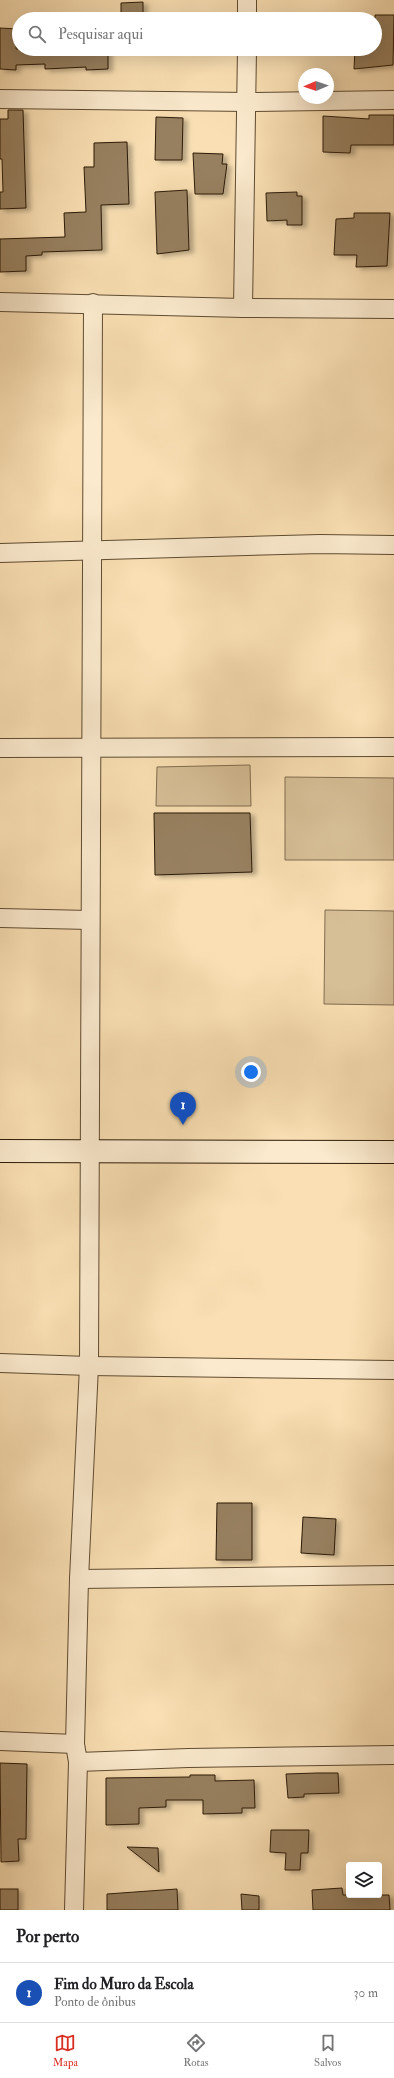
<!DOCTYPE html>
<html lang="pt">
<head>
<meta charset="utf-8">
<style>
	body { margin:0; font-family:"IM FELL Double Pica",serif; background:#f6f6f6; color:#202124 }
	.controls { position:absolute; right:12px; bottom:12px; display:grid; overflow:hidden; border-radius:4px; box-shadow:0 4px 16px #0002 }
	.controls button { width:36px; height:36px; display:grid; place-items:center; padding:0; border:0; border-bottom:1px solid #e0e0e0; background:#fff; color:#202124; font:20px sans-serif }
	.compass { position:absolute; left:298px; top:68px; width:36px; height:36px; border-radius:50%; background:#fff; box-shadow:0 4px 16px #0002; rotate:268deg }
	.you { position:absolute; left:251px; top:1072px; width:14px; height:14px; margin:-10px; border:3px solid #fff; border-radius:50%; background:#1a73e8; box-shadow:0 0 0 6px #1a73e833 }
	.badge { display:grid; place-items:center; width:26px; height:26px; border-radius:50%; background:#d93025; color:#fff; font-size:13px; font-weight:700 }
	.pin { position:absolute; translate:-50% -33px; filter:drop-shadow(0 1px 2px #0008) }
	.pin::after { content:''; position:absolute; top:21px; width:14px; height:12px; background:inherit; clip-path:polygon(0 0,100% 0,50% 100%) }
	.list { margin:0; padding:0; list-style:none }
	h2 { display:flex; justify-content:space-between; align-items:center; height:52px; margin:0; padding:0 16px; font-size:17px }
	h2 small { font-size:13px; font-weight:400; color:#757577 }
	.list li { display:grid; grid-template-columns:26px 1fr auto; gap:12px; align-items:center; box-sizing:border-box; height:60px; padding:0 16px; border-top:1px solid #e0e0e0 }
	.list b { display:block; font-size:15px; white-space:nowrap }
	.list p { margin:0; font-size:13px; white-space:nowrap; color:#757577 }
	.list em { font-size:13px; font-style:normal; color:#757577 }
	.icon { flex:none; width:22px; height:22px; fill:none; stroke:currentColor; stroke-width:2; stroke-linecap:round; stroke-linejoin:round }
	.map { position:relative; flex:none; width:394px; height:1910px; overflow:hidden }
	.search { position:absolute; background:#fff; box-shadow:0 4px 16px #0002; left:12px; right:12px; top:12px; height:44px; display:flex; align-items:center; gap:10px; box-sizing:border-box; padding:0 14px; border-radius:22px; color:#757577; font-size:15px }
	.sheet { height:112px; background:#fff }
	nav { display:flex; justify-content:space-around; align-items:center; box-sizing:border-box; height:56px; border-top:1px solid #e0e0e0; background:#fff; font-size:11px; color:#757577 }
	nav a { display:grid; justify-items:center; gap:2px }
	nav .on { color:#d93025 }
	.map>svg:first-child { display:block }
	.green { fill:#d6be96; stroke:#816c4e }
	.building { fill:#978060; stroke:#2c1a06; filter:url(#shadow) }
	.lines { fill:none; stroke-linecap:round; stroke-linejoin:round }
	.street-casing { stroke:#5f4b31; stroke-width:20 }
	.secondary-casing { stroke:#2c1a06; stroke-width:24 }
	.street { stroke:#fbeace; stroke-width:18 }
	.secondary { stroke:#fbeace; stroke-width:22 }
</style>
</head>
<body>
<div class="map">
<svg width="394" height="1910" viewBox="0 0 394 1910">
	<defs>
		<filter id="shadow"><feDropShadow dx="4.5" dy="2.5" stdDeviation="2" flood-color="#0004"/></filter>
	</defs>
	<rect width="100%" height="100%" fill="#f9dfb3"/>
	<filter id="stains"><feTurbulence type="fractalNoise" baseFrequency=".005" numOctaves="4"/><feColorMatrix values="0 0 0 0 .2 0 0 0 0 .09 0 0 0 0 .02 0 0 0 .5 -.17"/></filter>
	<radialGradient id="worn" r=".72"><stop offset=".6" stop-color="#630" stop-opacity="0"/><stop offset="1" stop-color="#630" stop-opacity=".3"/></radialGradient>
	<g class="green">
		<polygon points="250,765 251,806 156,806 157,767"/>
		<polygon points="285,777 394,778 394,860 285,860"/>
		<polygon points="325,910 394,911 394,1005 324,1004"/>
	</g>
	<g class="building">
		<polygon points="143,2 143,19 121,19 121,3"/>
		<polygon points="375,15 394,15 393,65 354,69 355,49 375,49"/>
		<polygon points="0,28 17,29 16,49 108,49 108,69 86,70 86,67 45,69 45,64 16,65 16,70 0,69"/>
		<polygon points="8,110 23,110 26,208 0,209 0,192 3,192 2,159 0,159 0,119 8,119"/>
		<polygon points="369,115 394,115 394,145 351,145 350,153 323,152 323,116 369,119"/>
		<polygon points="156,117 183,118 182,160 155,160"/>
		<polygon points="127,142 129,204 101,205 102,250 42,252 42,255 26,256 26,271 0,272 0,239 65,237 64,213 86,212 84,167 94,167 94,143"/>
		<polygon points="193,153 223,154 222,164 227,164 223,194 195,194"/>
		<polygon points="187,190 189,250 157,254 155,192"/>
		<polygon points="297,192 297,196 302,196 302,225 287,225 287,220 267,221 266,193"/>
		<polygon points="354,213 390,213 387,266 356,267 357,255 334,255 336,219 354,218"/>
		<polygon points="154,813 250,813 252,872 155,875"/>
		<polygon points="217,1503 252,1503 252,1560 216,1560"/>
		<polygon points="303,1517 336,1519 334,1555 301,1553"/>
		<polygon points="0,1763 27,1764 26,1839 18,1839 19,1861 1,1862"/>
		<polygon points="317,1773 338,1773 339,1793 304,1794 304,1797 288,1798 286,1774"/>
		<polygon points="190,1775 215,1775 215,1781 254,1780 255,1808 242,1808 242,1813 203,1814 203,1800 166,1800 166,1807 139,1808 139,1824 106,1825 106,1778 190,1777"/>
		<polygon points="271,1830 309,1830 308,1853 301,1853 300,1870 285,1870 286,1853 270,1852"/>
		<polygon points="127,1847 158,1848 159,1872"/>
		<polygon points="342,1888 343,1895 389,1895 390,1910 313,1910 312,1890"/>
		<rect x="0" y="1889" width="18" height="21"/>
		<polygon points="177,1889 178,1910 107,1910 107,1894"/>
		<polygon points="241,1894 259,1896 259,1910 242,1910"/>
	</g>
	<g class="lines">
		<g class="street-casing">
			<g id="street">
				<polyline points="247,0 247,19"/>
				<polyline points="0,99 248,102 394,100"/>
				<polyline points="0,302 243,308 394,309"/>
				<polyline points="243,308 247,49"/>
				<polyline points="0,553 320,544 394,545"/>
				<polyline points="0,748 394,747"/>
				<polyline points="0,918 90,920"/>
				<polyline points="0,1363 89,1366 394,1370"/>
				<polyline points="79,1579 394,1575"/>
				<polyline points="0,1741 75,1744"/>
				<polyline points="78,1762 188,1758 394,1755"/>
				<polyline points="74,1910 78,1762 75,1744 79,1579 89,1366 93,303"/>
			</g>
		</g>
		<g class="secondary-casing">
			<polyline id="secondary" points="0,1151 394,1152"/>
		</g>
		<use href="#street" class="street"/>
		<use href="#secondary" class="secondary"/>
	</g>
	<rect width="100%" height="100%" filter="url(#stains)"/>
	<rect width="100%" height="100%" fill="url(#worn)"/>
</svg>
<div class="controls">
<button><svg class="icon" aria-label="layers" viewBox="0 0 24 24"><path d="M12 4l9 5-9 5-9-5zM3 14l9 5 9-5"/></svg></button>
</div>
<svg class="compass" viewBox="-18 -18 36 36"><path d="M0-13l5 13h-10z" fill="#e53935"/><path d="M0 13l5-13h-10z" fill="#757577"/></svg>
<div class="you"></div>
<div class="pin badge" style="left:183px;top:1125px;background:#1a4fb4">1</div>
<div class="search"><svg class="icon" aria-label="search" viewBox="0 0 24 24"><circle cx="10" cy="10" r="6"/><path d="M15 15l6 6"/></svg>Pesquisar aqui</div>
</div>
<section class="sheet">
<h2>Por perto<small></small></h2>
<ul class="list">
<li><span class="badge" style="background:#1a4fb4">1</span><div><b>Fim do Muro da Escola</b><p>Ponto de ônibus</p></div><em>30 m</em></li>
</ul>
</section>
<nav>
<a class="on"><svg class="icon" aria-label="map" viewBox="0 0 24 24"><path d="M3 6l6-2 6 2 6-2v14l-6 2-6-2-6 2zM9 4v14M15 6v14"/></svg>Mapa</a>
<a><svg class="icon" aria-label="directions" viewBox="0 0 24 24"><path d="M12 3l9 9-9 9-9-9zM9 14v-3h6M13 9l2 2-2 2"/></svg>Rotas</a>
<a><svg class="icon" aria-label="saved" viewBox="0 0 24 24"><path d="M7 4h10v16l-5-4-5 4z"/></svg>Salvos</a>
</nav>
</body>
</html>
